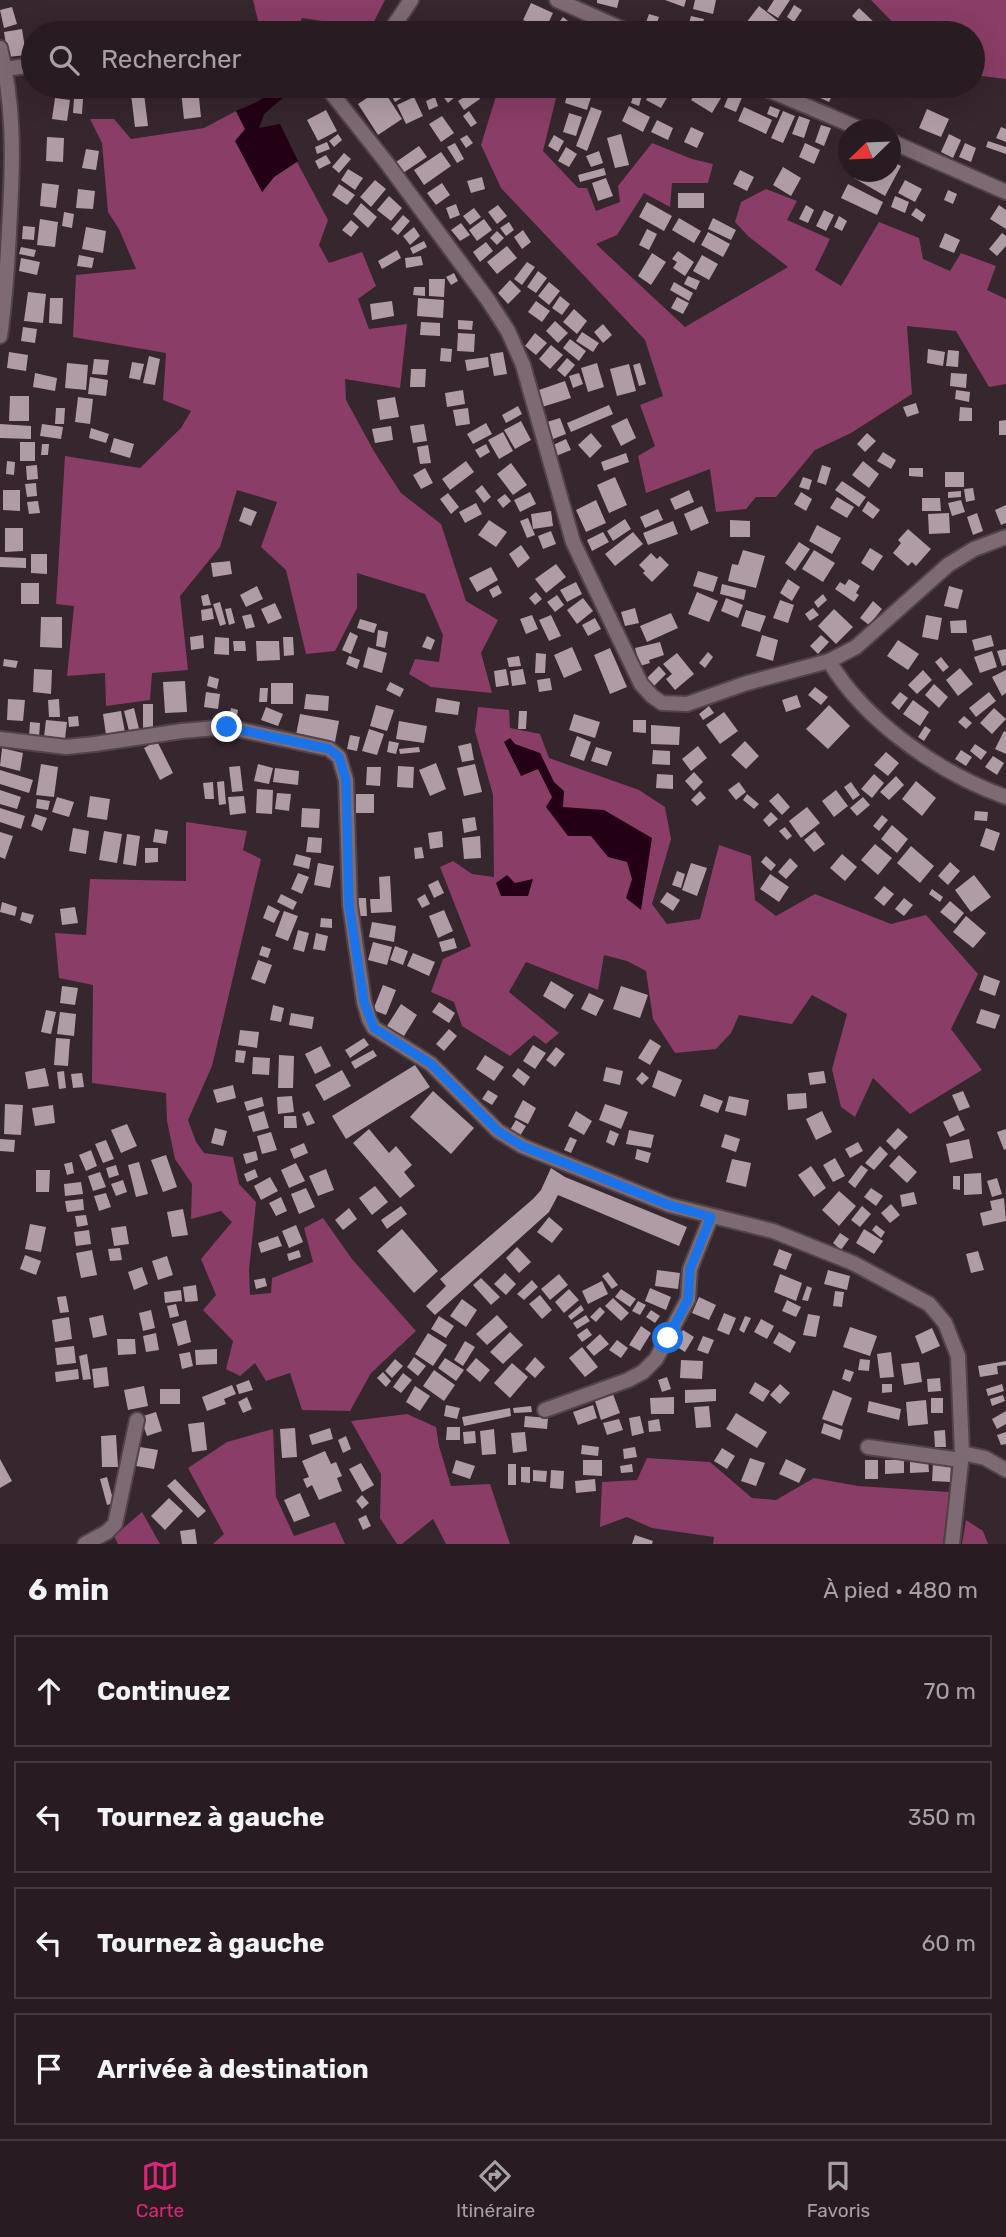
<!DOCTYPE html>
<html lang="fr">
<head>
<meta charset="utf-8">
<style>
	body { margin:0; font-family:Rubik,sans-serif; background:#34292f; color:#f1f3f6 }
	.compass { position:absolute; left:838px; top:119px; width:63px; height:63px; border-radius:50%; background:#281c22; box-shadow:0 7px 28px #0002; rotate:247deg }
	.stop { position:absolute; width:21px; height:21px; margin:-16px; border:5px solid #1a73e8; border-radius:50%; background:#fff }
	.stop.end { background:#1a73e8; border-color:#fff; box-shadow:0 2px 7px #0008 }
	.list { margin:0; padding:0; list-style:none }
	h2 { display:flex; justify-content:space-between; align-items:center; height:91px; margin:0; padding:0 28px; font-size:30px }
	h2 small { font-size:23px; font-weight:400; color:#a5a1a5 }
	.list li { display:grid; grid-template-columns:46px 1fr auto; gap:21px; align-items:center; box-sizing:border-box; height:112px; margin:0 14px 14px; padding:0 14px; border:2px solid #443a40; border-radius:0px }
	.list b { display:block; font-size:26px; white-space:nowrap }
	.list em { font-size:23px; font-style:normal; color:#a5a1a5 }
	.icon { flex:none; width:38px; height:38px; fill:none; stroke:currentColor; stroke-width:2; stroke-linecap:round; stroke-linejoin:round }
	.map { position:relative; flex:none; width:1006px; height:1544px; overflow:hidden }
	.search { position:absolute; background:#281c22; box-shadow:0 7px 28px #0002; left:21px; right:21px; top:21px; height:77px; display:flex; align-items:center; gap:18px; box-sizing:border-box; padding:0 24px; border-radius:38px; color:#a5a1a5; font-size:26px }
	.sheet { height:595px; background:#281c22 }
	nav { display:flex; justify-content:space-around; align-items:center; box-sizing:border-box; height:98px; border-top:2px solid #443a40; background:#281c22; font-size:19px; color:#a5a1a5 }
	nav a { display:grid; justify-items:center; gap:4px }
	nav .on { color:#db2777 }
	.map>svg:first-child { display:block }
	.forest { fill:#8a3d66 }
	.water { fill:#230014 }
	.building { fill:#b09ca5 }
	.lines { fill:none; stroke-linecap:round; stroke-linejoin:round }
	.minor-casing { stroke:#514349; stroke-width:18 }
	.minor { stroke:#7d6a72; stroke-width:14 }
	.route { stroke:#1a73e8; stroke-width:9 }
</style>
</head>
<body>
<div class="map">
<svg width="1006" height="1544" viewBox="0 0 1006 1544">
	<rect width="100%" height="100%" fill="#36262d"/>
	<g class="forest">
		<polygon points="253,0 385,0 368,33 333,33 322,21 302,18 295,33 261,33"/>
		<polygon points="871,0 1006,0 1006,79 973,75 973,33 903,33"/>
		<polygon points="499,86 559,86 543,151 578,188 587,188 596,211 620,202 618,186 652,143 692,159 713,164 708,183 672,183 670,207 644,193 617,235 596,244 685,327 788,267 748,236 735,222 741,202 766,189 797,201 787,220 830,239 815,270 841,286 879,222 919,238 923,259 950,271 961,253 996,266 987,290 1006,299 1006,384 989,387 956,331 907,326 912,394 851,433 815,450 776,497 756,497 746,509 716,512 710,469 646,493 638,456 655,446 640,405 663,396 645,340 501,188 481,145"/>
		<polygon points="236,111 245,129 262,192 274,177 297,162 328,220 319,245 329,263 362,252 376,286 358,299 369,329 407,324 400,388 345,379 346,400 375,453 401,493 441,524 466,601 498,620 481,653 492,693 431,687 409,674 415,659 439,662 443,635 425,594 357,573 357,608 335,651 306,654 286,570 261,547 277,502 237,490 220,547 180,596 188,670 152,673 150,700 106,706 105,673 67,676 74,606 56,604 65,456 140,468 181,428 191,411 163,400 166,353 73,337 76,275 136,269 119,229 108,212 102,143 90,119 114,119 131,139 204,128"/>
		<polygon points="478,707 509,710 510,728 540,734 549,758 639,790 665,807 671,839 652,904 667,924 700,919 719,845 751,856 755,900 776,916 815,894 891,924 926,915 978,974 951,1029 982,1070 910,1114 873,1078 855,1117 841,1107 832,1069 847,1014 812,995 792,1024 739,1015 731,1033 716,1049 675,1053 653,1019 646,971 627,961 604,955 598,990 526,962 509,992 559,1033 546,1044 534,1035 510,1056 462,1026 454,1002 431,992 443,959 471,946 440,867 453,861 472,874 494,877 493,795 475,731"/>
		<polygon points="186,822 247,831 243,850 261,859 212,1066 188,1120 196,1142 204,1153 233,1157 239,1184 256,1202 249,1270 250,1295 271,1293 272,1278 313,1262 304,1228 323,1218 352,1259 416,1331 371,1373 350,1411 302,1410 290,1373 266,1381 255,1363 240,1376 226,1369 233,1341 203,1310 216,1295 201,1259 232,1222 221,1211 191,1219 192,1184 175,1159 167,1121 166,1093 92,1083 93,985 59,978 55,933 86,935 90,879 186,881"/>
		<polygon points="407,1414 436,1427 439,1446 451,1486 490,1484 510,1544 446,1544 433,1519 402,1544 397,1544 380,1518 381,1474 351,1421"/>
		<polygon points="273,1429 276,1497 294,1536 335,1522 345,1544 213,1544 224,1534 188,1468 227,1442"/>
		<polygon points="647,1458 710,1462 752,1498 776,1500 814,1478 858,1486 949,1492 943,1544 713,1544 714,1537 652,1528 627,1517 600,1527 602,1482 637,1480"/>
		<polygon points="142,1512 160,1544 118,1544 114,1536"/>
		<polygon points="966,1520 983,1531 988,1544 962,1544"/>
	</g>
	<g class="water">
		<polygon points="281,86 297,86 264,114 259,128 280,124 298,161 274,177 262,192 235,141 245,129 236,111 257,102"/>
		<polygon points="510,738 515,744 540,753 554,782 564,791 563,807 604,810 652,838 641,910 626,898 632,879 627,862 608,857 591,836 568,836 546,807 552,797 538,769 521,776 504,742"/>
		<polygon points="507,875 515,883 533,879 528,896 501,896 496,883"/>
	</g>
	<g class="building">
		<polygon points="597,0 619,0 617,8 597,3"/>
		<polygon points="665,0 686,0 684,7"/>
		<polygon points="695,0 716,0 713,14 693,9"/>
		<polygon points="774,0 790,0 778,18 767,11"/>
		<polygon points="531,3 553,13 545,30 523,20"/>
		<polygon points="794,5 802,10 794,22 787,17"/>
		<polygon points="759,6 778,21 768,33 759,33 746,23"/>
		<polygon points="12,7 17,24 4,28 0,10"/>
		<polygon points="859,8 877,25 870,33 852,16"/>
		<polygon points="649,14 659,17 654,31 644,28"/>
		<polygon points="691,16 704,19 700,33 687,30"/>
		<polygon points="563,17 573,25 567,33 551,33"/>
		<polygon points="22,29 26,55 8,57 4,32"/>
		<polygon points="130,86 143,86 148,126 135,127"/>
		<polygon points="232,86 256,86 255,91"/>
		<polygon points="359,86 379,86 351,97 348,90"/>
		<polygon points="392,86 400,86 406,95 395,102 387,88"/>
		<polygon points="444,86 462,86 464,89 448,103 438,90"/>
		<polygon points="663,86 686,86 682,94"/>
		<polygon points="700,86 713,86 724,93 712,113 691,100"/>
		<polygon points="805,86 837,86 829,102 803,90"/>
		<polygon points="569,87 592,94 587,110 565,103"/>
		<polygon points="198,88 201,117 184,119 181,91"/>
		<polygon points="382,88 402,119 378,135 358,104"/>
		<polygon points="653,88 668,96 661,108 646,100"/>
		<polygon points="475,90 480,99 464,110 458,101"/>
		<polygon points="635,90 643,92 639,106 631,103"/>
		<polygon points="731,90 743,95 736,112 724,107"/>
		<polygon points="414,97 423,116 406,124 397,105"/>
		<polygon points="435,97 438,106 429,110 426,101"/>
		<polygon points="55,98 70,100 67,121 52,119"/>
		<polygon points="74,99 83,99 82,114 73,113"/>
		<polygon points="629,106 650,117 643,132 622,121"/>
		<polygon points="770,106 780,110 777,118 767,114"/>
		<polygon points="591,107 602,111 587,151 576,146"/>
		<polygon points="744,107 772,120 766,134 738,121"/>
		<polygon points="927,109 949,119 941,137 919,128"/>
		<polygon points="326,110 337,131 318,141 307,120"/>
		<polygon points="469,111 477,123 471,127 463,116"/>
		<polygon points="783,111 795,116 783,143 771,138"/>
		<polygon points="569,113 582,117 576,136 563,132"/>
		<polygon points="442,116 454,133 441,142 429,124"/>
		<polygon points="799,116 810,120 804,138 792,134"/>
		<polygon points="657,120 673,128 668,140 651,132"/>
		<polygon points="821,125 831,128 824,146 815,142"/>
		<polygon points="691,127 704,133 697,148 684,142"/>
		<polygon points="1001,127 1006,129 1006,142 996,138"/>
		<polygon points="338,134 342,140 334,147 329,141"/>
		<polygon points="621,134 629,165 615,168 607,138"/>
		<polygon points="949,134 961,140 953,158 941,152"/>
		<polygon points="467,135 473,143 466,148 460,139"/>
		<polygon points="554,135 564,141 558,152 548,146"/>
		<polygon points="47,137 64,138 63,162 46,161"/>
		<polygon points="988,141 1006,147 1006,154 986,147"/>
		<polygon points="327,142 330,149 317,154 315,147"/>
		<polygon points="455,143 464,159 457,163 447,147"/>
		<polygon points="805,143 820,150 814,164 799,157"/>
		<polygon points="965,143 976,148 971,162 959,157"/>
		<polygon points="419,146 427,157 403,173 396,162"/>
		<polygon points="566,147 577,154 569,167 558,161"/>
		<polygon points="86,149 99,151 96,170 82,168"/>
		<polygon points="599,151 603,163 591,167 586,156"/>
		<polygon points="441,152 451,166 424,185 414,170"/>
		<polygon points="344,153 351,159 339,173 332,167"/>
		<polygon points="326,155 331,163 319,169 315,161"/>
		<polygon points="890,160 901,166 885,196 854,178 857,172 890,172"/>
		<polygon points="783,167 801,178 791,196 773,185"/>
		<polygon points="604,168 606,175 580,182 578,175"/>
		<polygon points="348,169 363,178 355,190 341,180"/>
		<polygon points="740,170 754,177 747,191 733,184"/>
		<polygon points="482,177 485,189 471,193 467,181"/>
		<polygon points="606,178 613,196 598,201 592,183"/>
		<polygon points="375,180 386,189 371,207 360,197"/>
		<polygon points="905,180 922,189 915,202 898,193"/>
		<polygon points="42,183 59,185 56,208 40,206"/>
		<polygon points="442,183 450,195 436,205 427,193"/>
		<polygon points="339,184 355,195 347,205 332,195"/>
		<polygon points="848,184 883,202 877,215 841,198"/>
		<polygon points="78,189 95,191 93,209 76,208"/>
		<polygon points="948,190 957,194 953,204 944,200"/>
		<rect x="678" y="193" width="26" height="15"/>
		<polygon points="389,196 402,208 391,221 377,210"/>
		<polygon points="895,196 909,202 905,213 891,207"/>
		<polygon points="647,202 672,216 664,231 639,217"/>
		<polygon points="361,203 377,217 368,228 353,214"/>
		<polygon points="456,204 460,215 450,219 446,208"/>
		<polygon points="498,205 507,216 497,224 488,212"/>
		<polygon points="806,205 814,210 808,223 799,219"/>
		<polygon points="999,205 1006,210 1006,229 990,219"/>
		<polygon points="474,208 481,217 470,225 463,216"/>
		<polygon points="916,208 926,215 922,222 911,215"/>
		<polygon points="824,210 834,215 826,231 816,226"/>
		<polygon points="64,212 74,214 72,228 62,226"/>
		<polygon points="403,215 410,221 398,235 391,229"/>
		<polygon points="839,216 847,221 842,231 834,227"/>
		<polygon points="679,218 701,231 694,243 672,230"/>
		<polygon points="713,218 736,230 731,240 708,229"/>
		<polygon points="40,219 58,222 55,247 37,245"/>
		<polygon points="484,219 492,230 477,241 469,230"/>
		<polygon points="351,220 359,227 351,237 342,230"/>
		<polygon points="509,222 514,230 506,236 500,228"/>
		<polygon points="461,223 470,235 460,241 451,230"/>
		<polygon points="23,226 35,227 34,240 22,239"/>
		<polygon points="86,227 106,231 103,253 82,249"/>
		<polygon points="414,227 420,236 410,245 403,236"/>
		<polygon points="647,229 657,234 649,250 639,245"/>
		<polygon points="523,230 531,242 522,249 514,237"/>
		<polygon points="497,231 504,238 497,245 490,238"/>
		<polygon points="708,232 730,244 723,257 701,245"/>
		<polygon points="945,233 960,240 954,253 939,247"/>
		<polygon points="1002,233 1006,236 1006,246 997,256 989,249"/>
		<polygon points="424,241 427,247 413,254 410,248"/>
		<polygon points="486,242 493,251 480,262 473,252"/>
		<polygon points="507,246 517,258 497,274 487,262"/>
		<polygon points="21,247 36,250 34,257 19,254"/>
		<polygon points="397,250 401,258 382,269 378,261"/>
		<polygon points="678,251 694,262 685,276 673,268 677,262 672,259"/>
		<polygon points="652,253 666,262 651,285 638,276"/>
		<polygon points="79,255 94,258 92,268 77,266"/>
		<polygon points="702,255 718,264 709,280 693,271"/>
		<polygon points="421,256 423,265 406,268 405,258"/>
		<polygon points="21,258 40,262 37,275 19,271"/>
		<polygon points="527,262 535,267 522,285 514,279"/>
		<polygon points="538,271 547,278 536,293 527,287"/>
		<polygon points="454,273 458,281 451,285 446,277"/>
		<polygon points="688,276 700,281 696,290 684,284"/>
		<polygon points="429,279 445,279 444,297 429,296"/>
		<polygon points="510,280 521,291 508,304 498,293"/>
		<polygon points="549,282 560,291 549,305 538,296"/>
		<polygon points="674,282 693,293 689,301 670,290"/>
		<polygon points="414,287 425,287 425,296 413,295"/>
		<polygon points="28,292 46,294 43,323 24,321"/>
		<polygon points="560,296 570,304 562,315 552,308"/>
		<polygon points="677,297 689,303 683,314 671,308"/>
		<polygon points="50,298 63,298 62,324 49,323"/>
		<polygon points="418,298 444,300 443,318 417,316"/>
		<polygon points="392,301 394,316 372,320 370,304"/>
		<polygon points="536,301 550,311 542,322 528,312"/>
		<polygon points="574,309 587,321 577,334 563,322"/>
		<polygon points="458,320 473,321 472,330 458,329"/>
		<polygon points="555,321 568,333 558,343 546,331"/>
		<polygon points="421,322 440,323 440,336 420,335"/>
		<polygon points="603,324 612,335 603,343 594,332"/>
		<polygon points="23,327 37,329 35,343 21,341"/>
		<polygon points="582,332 599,343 593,352 576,341"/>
		<polygon points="458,333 475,334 474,352 457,351"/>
		<polygon points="535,333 547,343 536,355 525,346"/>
		<polygon points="570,339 586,351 579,361 563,348"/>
		<polygon points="551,345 563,355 550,369 539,359"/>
		<polygon points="441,348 452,349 451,362 440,361"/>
		<polygon points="928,349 945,352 943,366 927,363"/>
		<polygon points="948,350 959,351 958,367 946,366"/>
		<polygon points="9,352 28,355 26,371 7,368"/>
		<polygon points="503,352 507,374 494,376 490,354"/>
		<polygon points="149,356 160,359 155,385 143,383"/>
		<polygon points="488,357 489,367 467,371 465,360"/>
		<polygon points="567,358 575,365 565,377 557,370"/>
		<polygon points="94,359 109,360 107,375 92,374"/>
		<polygon points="132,362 144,364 140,380 129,378"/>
		<polygon points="67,363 88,365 86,390 65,388"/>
		<polygon points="597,363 604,387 588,392 581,368"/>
		<polygon points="640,363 646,384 639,386 633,365"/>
		<polygon points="629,364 636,391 617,396 610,369"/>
		<polygon points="411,369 426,369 425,387 410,387"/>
		<polygon points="35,373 57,378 55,391 33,387"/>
		<polygon points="579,373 583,384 573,388 569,376"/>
		<polygon points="951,373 967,374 966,388 950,386"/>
		<polygon points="90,377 108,380 106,396 88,394"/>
		<polygon points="565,381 571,398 542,407 536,391"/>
		<polygon points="463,390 465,404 447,407 445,393"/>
		<polygon points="956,390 970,392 969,402 955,399"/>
		<polygon points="10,396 29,396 29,421 9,421"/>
		<polygon points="78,397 93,399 90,424 75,422"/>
		<polygon points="395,397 399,417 380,420 377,400"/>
		<polygon points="916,403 919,413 907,417 903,407"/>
		<polygon points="609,405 613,414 571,432 567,423"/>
		<polygon points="518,406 522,414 506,423 502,415"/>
		<polygon points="960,407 972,408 972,421 959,421"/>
		<polygon points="56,408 65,408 64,424 55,424"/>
		<polygon points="468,408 470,424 456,426 453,410"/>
		<polygon points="560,418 566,434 553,439 547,422"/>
		<polygon points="627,418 636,438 621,446 611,426"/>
		<polygon points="1006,420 1006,435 999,435 999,421"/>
		<polygon points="521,421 531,440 515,449 504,430"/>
		<polygon points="486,423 492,434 473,444 467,434"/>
		<polygon points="0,424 31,426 31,439 0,438"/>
		<polygon points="42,424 63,427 61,439 40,436"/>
		<polygon points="424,424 427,441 413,443 410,426"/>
		<polygon points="391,426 393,440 375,443 372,429"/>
		<polygon points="91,428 109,434 106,443 89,438"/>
		<polygon points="503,432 513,451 499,459 488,440"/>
		<polygon points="591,433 602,446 590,458 578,445"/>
		<polygon points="867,433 876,441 865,452 857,444"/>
		<polygon points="114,438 134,444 130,458 110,452"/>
		<polygon points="566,439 571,450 556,456 551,446"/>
		<rect x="20" y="442" width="15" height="19"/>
		<polygon points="42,444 49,444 48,455 41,455"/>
		<polygon points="486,444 490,452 480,458 475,450"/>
		<polygon points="428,445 431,463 420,464 417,447"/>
		<polygon points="883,452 896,460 891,469 877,461"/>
		<polygon points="626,453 629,462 604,471 601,462"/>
		<polygon points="7,461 15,462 14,475 6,474"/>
		<polygon points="466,461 474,472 450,490 442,479"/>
		<polygon points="863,461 879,474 869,488 852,475"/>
		<polygon points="511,463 527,485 513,495 497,474"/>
		<polygon points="37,465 38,479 27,480 26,466"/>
		<polygon points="822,465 831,468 826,485 817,482"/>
		<polygon points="425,468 433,483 421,489 413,475"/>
		<polygon points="909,468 923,468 923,477 909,476"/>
		<rect x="945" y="472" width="19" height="15"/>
		<polygon points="615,477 627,505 609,513 597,485"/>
		<polygon points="803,477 812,480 809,490 799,487"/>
		<polygon points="842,481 866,497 859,507 835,490"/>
		<polygon points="36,483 37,496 27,497 25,484"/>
		<polygon points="482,485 491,497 484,503 475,491"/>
		<polygon points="973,488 975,500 966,502 964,489"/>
		<polygon points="3,490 20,490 20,511 3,510"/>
		<polygon points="689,490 694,502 675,510 670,499"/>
		<polygon points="961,491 961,497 948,498 948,492"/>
		<polygon points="530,492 536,504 520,512 514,500"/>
		<polygon points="801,492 812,499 806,511 794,504"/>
		<polygon points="448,493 459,507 451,514 440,499"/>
		<polygon points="505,494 511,501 503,508 497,500"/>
		<polygon points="837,497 854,507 847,518 830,508"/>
		<polygon points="922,498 940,498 941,511 922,511"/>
		<polygon points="596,500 606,523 586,532 576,510"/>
		<polygon points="961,500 965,512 952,516 948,503"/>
		<polygon points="38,501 40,513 29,514 27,502"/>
		<polygon points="868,501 880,510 873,519 862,511"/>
		<polygon points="476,503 482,514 465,523 459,512"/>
		<polygon points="1006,505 1006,523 1001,525 995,510"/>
		<polygon points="702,506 709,523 691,531 684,514"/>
		<polygon points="244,507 257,512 251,526 239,521"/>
		<polygon points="658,509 663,520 645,528 640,517"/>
		<polygon points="551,511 553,526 533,529 531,514"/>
		<polygon points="949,513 950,533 929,534 928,514"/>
		<polygon points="977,513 983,531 973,535 967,517"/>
		<polygon points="528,518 535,535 527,538 520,521"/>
		<polygon points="625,519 631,529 613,541 607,531"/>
		<polygon points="489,520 507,532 496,547 478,535"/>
		<polygon points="730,520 750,521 750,537 730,537"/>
		<polygon points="673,521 678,534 648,545 643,533"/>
		<polygon points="817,525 841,538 832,554 809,541"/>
		<polygon points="5,528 23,528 23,551 5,552"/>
		<polygon points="908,529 931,549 916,566 912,562 908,566 893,553 901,543 898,540"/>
		<polygon points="551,531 556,544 543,549 538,536"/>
		<polygon points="603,532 609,542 592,551 587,540"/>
		<polygon points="633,532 643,544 615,566 605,554"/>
		<polygon points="799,542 810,549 795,571 785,563"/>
		<polygon points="521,545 530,558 518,568 509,554"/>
		<polygon points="870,548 883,556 873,571 861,563"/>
		<polygon points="743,550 765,556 756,588 728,581 732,564 738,565"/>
		<polygon points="814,550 835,563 823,582 802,569"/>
		<polygon points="651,553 657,559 660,556 669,565 652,582 643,573 645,571 639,565"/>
		<polygon points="31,554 47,554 47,574 31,573"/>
		<polygon points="0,557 26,558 26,568 0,567"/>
		<polygon points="230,561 232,574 213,577 211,563"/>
		<polygon points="556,564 566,577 546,593 535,579"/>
		<polygon points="491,567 498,580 477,592 469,578"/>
		<polygon points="698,571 718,577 713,592 693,586"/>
		<polygon points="788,579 800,587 792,601 780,593"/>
		<polygon points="849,579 860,586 856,593 859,595 854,602 835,589 840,582 845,585"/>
		<polygon points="576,582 582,594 567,602 560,590"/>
		<rect x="21" y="583" width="18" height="21"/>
		<polygon points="722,584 746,590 744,600 720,594"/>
		<polygon points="498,585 502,593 493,598 489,590"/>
		<polygon points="257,586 263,599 246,607 240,595"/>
		<polygon points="949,586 963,590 958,609 944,606"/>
		<polygon points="536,592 542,599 535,605 529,598"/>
		<polygon points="697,592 718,601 709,622 688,614"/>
		<polygon points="208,594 211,605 203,606 201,596"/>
		<polygon points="823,594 827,600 818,608 814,602"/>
		<polygon points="557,595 564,605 555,612 547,602"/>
		<polygon points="583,598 593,611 577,624 567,610"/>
		<polygon points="726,598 743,605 738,618 721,611"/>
		<polygon points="780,600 794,605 788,623 773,618"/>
		<polygon points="873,601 882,609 869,625 860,618"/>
		<polygon points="220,602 226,624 220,626 213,604"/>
		<polygon points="275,603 282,618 268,624 261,609"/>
		<polygon points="212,608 214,619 202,621 201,610"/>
		<polygon points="231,608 235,623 229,625 225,609"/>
		<polygon points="635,608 639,623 625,626 621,612"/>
		<polygon points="813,608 819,615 810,621 805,614"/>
		<polygon points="834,609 853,627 836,644 818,626"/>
		<polygon points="746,610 766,616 760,632 741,626"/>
		<polygon points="671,613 678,628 647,642 640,626"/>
		<polygon points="251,614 255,627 246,629 242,616"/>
		<polygon points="532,615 538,629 526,634 520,619"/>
		<polygon points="551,615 561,636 549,641 539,620"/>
		<polygon points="926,615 942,618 938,640 922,637"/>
		<polygon points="41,617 62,617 62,648 40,647"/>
		<polygon points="595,618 601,629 588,636 582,625"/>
		<polygon points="360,619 377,624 374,633 357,628"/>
		<polygon points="966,620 967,633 951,633 950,621"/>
		<polygon points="378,630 388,632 385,648 376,646"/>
		<polygon points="350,632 358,636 351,654 342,650"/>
		<polygon points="203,635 204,648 191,650 190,637"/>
		<polygon points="762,635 778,640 773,661 756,656"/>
		<polygon points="821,635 829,642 818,654 810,646"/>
		<polygon points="991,635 994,646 975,651 972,640"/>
		<polygon points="427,636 435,640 431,650 422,647"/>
		<polygon points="215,637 229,638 229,655 214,654"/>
		<polygon points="283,637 293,637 294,655 284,656"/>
		<polygon points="898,640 919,654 908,670 887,656"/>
		<polygon points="233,641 245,641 246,651 234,651"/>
		<polygon points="256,641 279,641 280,660 257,661"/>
		<polygon points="660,642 664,655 649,660 650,663 640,666 635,648"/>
		<polygon points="368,647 387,653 382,673 363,667"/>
		<polygon points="572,647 582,670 564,678 554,655"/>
		<polygon points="610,648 627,687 610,694 594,655"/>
		<polygon points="1006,649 1006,665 1002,666 997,651"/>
		<polygon points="992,651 997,667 980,673 974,657"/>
		<polygon points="708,652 713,657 705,668 699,663"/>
		<polygon points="536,653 546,654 545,673 535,673"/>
		<polygon points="677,653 694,674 675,690 666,679 672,674 663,664"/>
		<polygon points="349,656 360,660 357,669 346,664"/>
		<polygon points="519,656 521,666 509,667 507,658"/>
		<polygon points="941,657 949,667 943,672 935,662"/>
		<polygon points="4,659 18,661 16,668 3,666"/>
		<polygon points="659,666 666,674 654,686 646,679"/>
		<polygon points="960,668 973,684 958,696 946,680"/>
		<polygon points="34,669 52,670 51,694 33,692"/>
		<polygon points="506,669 509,685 496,687 494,671"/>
		<polygon points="523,669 526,684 512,686 510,671"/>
		<polygon points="923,670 932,680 917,694 908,685"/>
		<polygon points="1006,670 1006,693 1002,696 992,677"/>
		<polygon points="209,676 219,679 217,689 207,686"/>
		<polygon points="550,678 552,690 539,692 537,680"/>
		<polygon points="185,681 187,712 165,713 163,682"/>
		<polygon points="390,682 404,689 400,697 386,690"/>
		<rect x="271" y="683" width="22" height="21"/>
		<polygon points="934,684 948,697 939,708 925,695"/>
		<polygon points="815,687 828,697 821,705 808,695"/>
		<polygon points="260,688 268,688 267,702 259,702"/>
		<polygon points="206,692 220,694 218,709 204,707"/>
		<polygon points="900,692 908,698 899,710 891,703"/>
		<polygon points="989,692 996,701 976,717 969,708"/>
		<polygon points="306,694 329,696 328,711 304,709"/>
		<polygon points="797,695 801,707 786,712 782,700"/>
		<polygon points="437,698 460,702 458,715 435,712"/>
		<polygon points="8,699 25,700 23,721 7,720"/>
		<polygon points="59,699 60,717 49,717 48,700"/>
		<polygon points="913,700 929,712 920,726 903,714"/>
		<rect x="143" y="704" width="10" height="24"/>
		<polygon points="376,705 394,710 387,731 370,726"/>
		<polygon points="829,705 850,726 828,749 806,729"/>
		<polygon points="709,706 714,713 703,720 699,714"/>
		<polygon points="266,707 283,714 278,726 261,720"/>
		<polygon points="134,708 139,729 129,731 124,711"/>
		<polygon points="231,708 238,710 236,722 229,720"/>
		<polygon points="994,708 1006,719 992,734 980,723"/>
		<polygon points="121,711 125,732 106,735 103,714"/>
		<polygon points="519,711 527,711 526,729 518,729"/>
		<polygon points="724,712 738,731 720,744 706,725"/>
		<polygon points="300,714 339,721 335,742 296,735"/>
		<polygon points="574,714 600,722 595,738 569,730"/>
		<polygon points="78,716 79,726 69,727 68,717"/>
		<polygon points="964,716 972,723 966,729 958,722"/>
		<polygon points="46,720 67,722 65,739 44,737"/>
		<polygon points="633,720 646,720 646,733 633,732"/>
		<polygon points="399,721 427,726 424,743 396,739"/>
		<polygon points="30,722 40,723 39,738 29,737"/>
		<polygon points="651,725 680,727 679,745 651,744"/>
		<polygon points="925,726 931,730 924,741 918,737"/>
		<polygon points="369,729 384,734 377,755 362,751"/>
		<polygon points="1004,731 1006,732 1006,754 995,749"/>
		<polygon points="350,735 360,737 357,751 347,749"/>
		<polygon points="577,736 591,742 584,761 570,756"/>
		<polygon points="157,741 173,773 160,780 144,748"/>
		<polygon points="389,741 399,743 396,754 387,752"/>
		<polygon points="745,741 759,756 746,769 731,755"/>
		<polygon points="471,743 474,760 462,762 458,746"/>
		<polygon points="975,744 987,752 981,760 970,751"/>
		<polygon points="698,746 707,758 691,771 682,759"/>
		<polygon points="419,747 420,752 400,754 399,749"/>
		<polygon points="596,747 612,752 607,766 591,761"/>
		<polygon points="2,748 23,753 20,771 0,766"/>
		<polygon points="653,750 670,751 670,765 652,764"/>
		<polygon points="961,750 972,757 966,766 955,759"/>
		<polygon points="886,752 899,763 888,776 874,765"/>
		<polygon points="993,756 1004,763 997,775 985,767"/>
		<polygon points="436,763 446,789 430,796 419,770"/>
		<polygon points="41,764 58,767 54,797 36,795"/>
		<polygon points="258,764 273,768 269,784 254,781"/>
		<polygon points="475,764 482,792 464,796 457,768"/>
		<polygon points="240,766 243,791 232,792 229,767"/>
		<polygon points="398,766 414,767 413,788 397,787"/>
		<polygon points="367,767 381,767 380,786 366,785"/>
		<polygon points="275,768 299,771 298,785 273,782"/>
		<polygon points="0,770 33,780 29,793 0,784"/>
		<polygon points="694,772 703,782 694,791 685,781"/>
		<polygon points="657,774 673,775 673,789 656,788"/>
		<polygon points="874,774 884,783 872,798 861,789"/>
		<polygon points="896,776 904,785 889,800 880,792"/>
		<polygon points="224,781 226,804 219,805 217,782"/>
		<polygon points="916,781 936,798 922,816 902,799"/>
		<polygon points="213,782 214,799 205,799 203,783"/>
		<polygon points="739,782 746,792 736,800 728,790"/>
		<polygon points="851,782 860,795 853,800 844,787"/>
		<polygon points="257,789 273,790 272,814 256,813"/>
		<polygon points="0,790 21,797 17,809 0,804"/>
		<polygon points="836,790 848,806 834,817 822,801"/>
		<polygon points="700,791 706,798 697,806 691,800"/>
		<polygon points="277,793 291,794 289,811 275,809"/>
		<polygon points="778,793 790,807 782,815 769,801"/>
		<rect x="356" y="794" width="18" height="19"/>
		<polygon points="747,794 759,804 754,809 743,800"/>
		<polygon points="90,796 110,799 107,820 87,817"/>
		<polygon points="244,796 246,813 230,815 228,797"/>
		<polygon points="57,797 74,802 69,817 52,812"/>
		<polygon points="863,797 870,805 857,816 850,808"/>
		<polygon points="37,799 50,801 48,810 36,808"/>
		<polygon points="807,807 820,823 801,838 789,821"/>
		<polygon points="0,808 25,816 21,829 0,822"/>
		<polygon points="302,808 320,809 319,828 301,827"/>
		<polygon points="975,811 988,812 987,821 974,820"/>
		<polygon points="771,812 778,819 769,827 763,820"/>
		<polygon points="35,814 47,818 42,831 31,826"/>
		<polygon points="882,815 888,820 879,831 873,826"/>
		<polygon points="475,817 477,830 464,833 462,819"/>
		<polygon points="892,825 908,839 897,853 881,839"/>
		<polygon points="785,827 792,836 787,840 779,831"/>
		<polygon points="73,828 89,831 86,854 69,851"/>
		<polygon points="986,828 1000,833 994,851 980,846"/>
		<polygon points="155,829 168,831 166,844 153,842"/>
		<polygon points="104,831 122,834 117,863 99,860"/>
		<polygon points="442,831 443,847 430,849 428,833"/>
		<polygon points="815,831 825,844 814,852 804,840"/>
		<polygon points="0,832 13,836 5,859 0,857"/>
		<polygon points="127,834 140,836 136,866 123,864"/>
		<polygon points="480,836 481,858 464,859 462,838"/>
		<polygon points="308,837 322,838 321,853 306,852"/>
		<polygon points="875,844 892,858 878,875 861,860"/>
		<polygon points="911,846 934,866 920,883 897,863"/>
		<polygon points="422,847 424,858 415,859 414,848"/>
		<polygon points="145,848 158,848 158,862 145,863"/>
		<polygon points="296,854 311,858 309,869 293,865"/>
		<polygon points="842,854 857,867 845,881 830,868"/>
		<polygon points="766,856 776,865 771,871 761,862"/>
		<polygon points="790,858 798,866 786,879 778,872"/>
		<polygon points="950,862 960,871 948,885 938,876"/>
		<polygon points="318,863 334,866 330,888 314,885"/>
		<polygon points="691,863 707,868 697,896 682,890"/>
		<polygon points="677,871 685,874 681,888 672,885"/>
		<polygon points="298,873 309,877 302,894 291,889"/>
		<polygon points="770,874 789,887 779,902 760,889"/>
		<polygon points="974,875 991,897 971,912 955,890"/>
		<polygon points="390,876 392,912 371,913 370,899 380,899 379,877"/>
		<polygon points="438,880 444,893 434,898 428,885"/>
		<polygon points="884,886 894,894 884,906 874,898"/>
		<polygon points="932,889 943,897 940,902 929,894"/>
		<polygon points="667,892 680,900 673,911 660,902"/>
		<polygon points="281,894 297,902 293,910 277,902"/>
		<polygon points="425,894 430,904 422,908 417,899"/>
		<polygon points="356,898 366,898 367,916 357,916"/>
		<polygon points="904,898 913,905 904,916 895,909"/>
		<polygon points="950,901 964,913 955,924 940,912"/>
		<polygon points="2,902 17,907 15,916 0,912"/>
		<polygon points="268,905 280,911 274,923 263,918"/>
		<polygon points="75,907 78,923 62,925 60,909"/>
		<polygon points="444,910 453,931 438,938 429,916"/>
		<polygon points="284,911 298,916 288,941 275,936"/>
		<polygon points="22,912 34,915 31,924 20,920"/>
		<polygon points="966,916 986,933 973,948 953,932"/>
		<polygon points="321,918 332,919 332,928 320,927"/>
		<polygon points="372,922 396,926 394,942 369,937"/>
		<polygon points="298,930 309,933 304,952 293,949"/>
		<polygon points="316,933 328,936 325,951 313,949"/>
		<polygon points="454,938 457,948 442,952 439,942"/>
		<polygon points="373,942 392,947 387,965 368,960"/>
		<polygon points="262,946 271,949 268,958 259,955"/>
		<polygon points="395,946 408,951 403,965 390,960"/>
		<polygon points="413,953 435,962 429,976 407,966"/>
		<polygon points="258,960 272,965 265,984 251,979"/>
		<polygon points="984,975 1000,981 995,996 979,990"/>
		<polygon points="551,981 574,995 565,1009 543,996"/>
		<polygon points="383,985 396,990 386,1015 373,1010"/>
		<polygon points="62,986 78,988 75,1005 60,1003"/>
		<polygon points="621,986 648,995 640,1018 613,1009"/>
		<polygon points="589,993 604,1000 596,1016 581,1009"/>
		<polygon points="439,1002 455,1013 449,1023 432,1012"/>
		<polygon points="401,1004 417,1015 404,1036 387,1026"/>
		<polygon points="273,1005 284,1008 281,1022 270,1020"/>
		<polygon points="981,1009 1000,1015 995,1029 976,1023"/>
		<polygon points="46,1010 56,1012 51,1034 41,1032"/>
		<polygon points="60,1012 76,1014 74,1036 57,1034"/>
		<polygon points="291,1013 314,1017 312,1029 289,1025"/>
		<polygon points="449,1029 457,1036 444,1051 436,1044"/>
		<polygon points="240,1030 259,1032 257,1048 238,1045"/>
		<polygon points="56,1038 70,1039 68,1066 54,1065"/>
		<polygon points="364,1038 369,1045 350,1058 345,1050"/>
		<polygon points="650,1039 661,1046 650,1065 638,1058"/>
		<polygon points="533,1045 546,1053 535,1069 523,1061"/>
		<polygon points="321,1046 331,1066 315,1074 305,1054"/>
		<polygon points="556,1047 565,1054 555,1067 546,1060"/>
		<polygon points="236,1050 246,1051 244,1063 235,1062"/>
		<polygon points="373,1050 377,1056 355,1069 351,1062"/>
		<polygon points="279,1055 294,1056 293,1088 278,1088"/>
		<polygon points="485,1055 504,1067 494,1081 476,1069"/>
		<polygon points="253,1057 270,1058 269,1075 252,1074"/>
		<polygon points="415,1065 430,1087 346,1139 332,1116"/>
		<polygon points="606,1067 623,1071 620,1085 603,1081"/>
		<polygon points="45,1068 49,1086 28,1089 25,1072"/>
		<polygon points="518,1068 530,1077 524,1086 512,1076"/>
		<polygon points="342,1070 351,1086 324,1101 315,1085"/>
		<polygon points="658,1070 682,1080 675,1097 652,1087"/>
		<polygon points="64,1071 66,1088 59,1089 57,1072"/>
		<polygon points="824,1071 826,1083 810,1085 808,1073"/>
		<polygon points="642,1072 649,1078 642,1085 636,1079"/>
		<polygon points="82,1073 84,1087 73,1088 71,1074"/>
		<polygon points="233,1085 236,1098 217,1103 213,1090"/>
		<polygon points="488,1090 498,1096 492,1105 482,1099"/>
		<polygon points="433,1091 474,1128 451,1154 410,1117"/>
		<polygon points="963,1091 970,1107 959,1111 952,1095"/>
		<polygon points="806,1093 807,1108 788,1110 787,1094"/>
		<polygon points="704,1094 723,1101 718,1113 700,1106"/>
		<polygon points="292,1096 294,1112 278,1114 277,1097"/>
		<polygon points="729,1096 749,1100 746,1116 725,1111"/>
		<polygon points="262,1097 264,1106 247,1111 244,1102"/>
		<polygon points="523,1100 536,1108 528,1124 514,1117"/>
		<polygon points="5,1104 23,1105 21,1135 4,1134"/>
		<polygon points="605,1104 628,1112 621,1129 599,1120"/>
		<polygon points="53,1105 55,1123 35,1126 32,1108"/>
		<polygon points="264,1111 269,1128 253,1132 248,1116"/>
		<polygon points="309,1111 315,1123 307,1126 302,1114"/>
		<polygon points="576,1111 592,1121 584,1135 568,1126"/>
		<polygon points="822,1111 832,1132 816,1140 806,1119"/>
		<polygon points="958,1115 965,1130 950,1137 943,1122"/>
		<polygon points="284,1116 296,1116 297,1128 284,1128"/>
		<polygon points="516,1120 526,1126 520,1136 510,1130"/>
		<polygon points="127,1124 137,1146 121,1153 111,1130"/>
		<polygon points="215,1128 227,1131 223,1146 211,1143"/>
		<polygon points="898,1128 908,1137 895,1150 886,1141"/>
		<polygon points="369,1129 389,1153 396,1146 412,1165 404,1172 415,1186 400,1198 353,1143"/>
		<polygon points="1006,1129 1006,1149 1004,1150 997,1132"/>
		<polygon points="610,1130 619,1134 614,1146 606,1142"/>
		<polygon points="629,1130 654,1135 651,1148 626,1144"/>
		<polygon points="271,1132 277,1150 262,1154 257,1136"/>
		<polygon points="725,1134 740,1139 736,1152 721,1147"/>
		<polygon points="570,1137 577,1140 571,1153 564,1150"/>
		<polygon points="0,1139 15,1140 14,1152 0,1151"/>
		<polygon points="969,1139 973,1158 950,1163 946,1144"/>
		<polygon points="106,1140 114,1159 103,1163 95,1144"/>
		<polygon points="858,1142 863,1151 850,1158 845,1149"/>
		<polygon points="304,1143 308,1153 294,1159 290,1149"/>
		<polygon points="880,1146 888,1154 874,1170 865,1163"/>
		<polygon points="637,1149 651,1153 648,1163 635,1159"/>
		<polygon points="91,1150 97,1166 86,1171 79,1155"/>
		<polygon points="256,1151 258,1160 246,1164 243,1154"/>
		<polygon points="166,1155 177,1187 163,1192 151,1160"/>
		<polygon points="899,1155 917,1172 907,1183 889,1166"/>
		<polygon points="835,1158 845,1176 833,1182 823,1165"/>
		<polygon points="732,1159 751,1163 746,1187 726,1182"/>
		<polygon points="72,1162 74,1173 67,1175 64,1164"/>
		<polygon points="139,1162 148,1194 136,1197 128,1165"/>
		<polygon points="296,1163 305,1181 289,1188 281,1170"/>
		<polygon points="116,1165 119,1175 109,1178 106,1168"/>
		<polygon points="861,1165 868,1170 855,1188 848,1182"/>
		<polygon points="811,1166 826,1188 814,1197 798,1175"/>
		<polygon points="551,1168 565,1177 687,1227 679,1246 558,1195 549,1212 435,1315 426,1306 446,1286 440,1279 533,1199 541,1190"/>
		<polygon points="255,1169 258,1177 247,1182 244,1174"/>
		<polygon points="326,1169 334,1190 318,1196 309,1176"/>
		<polygon points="36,1170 50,1170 49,1192 36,1192"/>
		<polygon points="100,1172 106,1187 93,1191 88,1176"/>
		<polygon points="981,1173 982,1194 964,1195 964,1174"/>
		<polygon points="953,1176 960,1176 960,1190 953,1189"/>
		<polygon points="270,1177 278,1191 261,1200 254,1186"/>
		<polygon points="997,1178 1002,1194 992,1197 987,1181"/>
		<polygon points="123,1180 127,1192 116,1196 111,1184"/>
		<polygon points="81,1182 83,1194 65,1196 64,1184"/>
		<polygon points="375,1186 388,1202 372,1215 359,1198"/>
		<polygon points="306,1188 315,1207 299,1214 291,1194"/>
		<polygon points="871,1188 883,1196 876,1206 864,1197"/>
		<polygon points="839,1191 856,1206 839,1226 822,1210"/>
		<polygon points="914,1192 917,1204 902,1207 900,1195"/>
		<polygon points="106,1193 111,1207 99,1211 94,1196"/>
		<polygon points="281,1197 287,1211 276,1216 269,1203"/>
		<polygon points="1004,1198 1006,1221 983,1226 980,1213 992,1210 990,1201"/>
		<polygon points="83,1199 84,1210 67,1212 65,1201"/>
		<polygon points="891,1204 900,1215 890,1223 881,1213"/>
		<polygon points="401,1206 407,1214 387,1229 381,1220"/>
		<polygon points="862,1206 871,1214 860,1227 851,1220"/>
		<polygon points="349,1208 357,1219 343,1230 335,1220"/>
		<polygon points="183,1209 188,1235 172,1237 167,1212"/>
		<polygon points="86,1215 88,1225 77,1227 75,1216"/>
		<polygon points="549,1217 563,1229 552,1243 537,1232"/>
		<polygon points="30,1224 46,1227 41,1252 25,1249"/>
		<polygon points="296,1225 303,1242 289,1248 282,1231"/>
		<polygon points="876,1225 885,1232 881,1238 872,1230"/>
		<polygon points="126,1226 129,1244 114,1246 111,1228"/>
		<polygon points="402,1229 438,1271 414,1293 377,1251"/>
		<polygon points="864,1229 883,1241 874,1254 856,1243"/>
		<polygon points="89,1230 91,1244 76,1246 74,1232"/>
		<polygon points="840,1233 849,1239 841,1250 833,1243"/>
		<polygon points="278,1236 282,1246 261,1253 258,1243"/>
		<polygon points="517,1247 531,1262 519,1273 506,1258"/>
		<polygon points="120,1248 122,1260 110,1261 108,1249"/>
		<polygon points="779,1249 792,1254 786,1270 773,1265"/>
		<polygon points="92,1250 97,1275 81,1278 76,1253"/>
		<polygon points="299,1250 301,1257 289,1261 287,1254"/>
		<polygon points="978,1251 984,1270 971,1273 966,1254"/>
		<polygon points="25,1255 41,1261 36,1275 20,1269"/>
		<polygon points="167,1256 173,1275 158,1280 152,1261"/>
		<polygon points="142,1267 148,1284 134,1290 128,1272"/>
		<polygon points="657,1270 680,1273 678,1289 655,1286"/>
		<polygon points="828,1270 850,1276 847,1290 824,1284"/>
		<polygon points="608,1272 618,1285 612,1289 602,1276"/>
		<polygon points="505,1273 516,1284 506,1295 494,1284"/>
		<polygon points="559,1274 568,1285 550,1300 541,1289"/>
		<polygon points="780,1274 802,1283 796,1301 774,1292"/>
		<polygon points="265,1278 267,1286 256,1289 254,1280"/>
		<polygon points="481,1278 500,1297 491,1305 473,1285"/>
		<polygon points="532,1280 538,1287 524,1300 517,1294"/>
		<polygon points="602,1281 608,1294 588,1304 582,1291"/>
		<polygon points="196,1285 198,1301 185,1302 183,1287"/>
		<polygon points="807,1286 812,1288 808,1301 802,1300"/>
		<polygon points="650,1288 671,1297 666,1310 645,1301"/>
		<polygon points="569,1289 579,1300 564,1313 555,1302"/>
		<polygon points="621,1289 636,1299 630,1307 615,1297"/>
		<polygon points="181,1290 182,1301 165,1303 164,1292"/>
		<polygon points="835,1291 844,1292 842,1307 833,1306"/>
		<polygon points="540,1295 552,1310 542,1319 529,1304"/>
		<polygon points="66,1296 69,1312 60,1313 57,1297"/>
		<polygon points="699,1297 716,1305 709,1320 692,1313"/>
		<polygon points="613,1298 629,1313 621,1321 605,1306"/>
		<polygon points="462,1299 477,1310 466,1327 450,1316"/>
		<polygon points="787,1300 801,1307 796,1317 782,1311"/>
		<polygon points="638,1301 646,1305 640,1315 632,1311"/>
		<polygon points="176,1304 179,1316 170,1318 167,1306"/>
		<polygon points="581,1305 584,1310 571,1320 568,1316"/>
		<polygon points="600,1307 605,1312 596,1322 590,1317"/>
		<polygon points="151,1310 155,1328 143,1331 139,1313"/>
		<polygon points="651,1310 660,1316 655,1323 646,1317"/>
		<polygon points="724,1313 736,1318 729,1335 717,1330"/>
		<polygon points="808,1314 820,1316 816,1337 803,1335"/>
		<polygon points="103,1315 107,1335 93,1338 89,1318"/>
		<polygon points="497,1315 508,1327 487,1345 476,1334"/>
		<polygon points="586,1315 590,1321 577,1329 573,1323"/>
		<polygon points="439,1316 454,1326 446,1338 431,1329"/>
		<polygon points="745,1316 751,1318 744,1333 739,1330"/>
		<polygon points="69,1317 72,1339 55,1342 52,1320"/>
		<polygon points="761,1319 774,1326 767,1339 754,1332"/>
		<polygon points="186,1320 191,1342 178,1346 172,1324"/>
		<polygon points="641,1326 651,1333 640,1351 629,1345"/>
		<polygon points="850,1327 877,1336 870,1356 843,1347"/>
		<polygon points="587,1328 592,1335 582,1342 577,1335"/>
		<polygon points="932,1328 940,1346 922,1354 915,1336"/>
		<polygon points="683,1330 694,1337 685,1352 674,1345"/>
		<polygon points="510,1332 523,1345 503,1364 490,1352"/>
		<polygon points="779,1332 796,1342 790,1353 773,1343"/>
		<polygon points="156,1333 159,1350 146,1352 143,1336"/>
		<polygon points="428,1333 447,1345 433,1366 415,1354"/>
		<polygon points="600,1334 609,1344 594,1356 586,1347"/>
		<polygon points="703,1336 714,1340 708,1354 697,1350"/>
		<polygon points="117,1339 135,1339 136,1354 118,1355"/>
		<polygon points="617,1340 628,1348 621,1358 609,1350"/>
		<polygon points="465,1341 475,1347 463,1366 454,1360"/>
		<polygon points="74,1346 76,1363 57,1365 55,1348"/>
		<polygon points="582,1347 598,1367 585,1377 569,1358"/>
		<polygon points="217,1349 217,1364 196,1365 195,1350"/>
		<polygon points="190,1352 193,1366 182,1369 179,1354"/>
		<polygon points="891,1352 894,1377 880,1378 877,1354"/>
		<polygon points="87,1354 91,1379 83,1380 79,1356"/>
		<polygon points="414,1357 426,1366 418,1376 407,1367"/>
		<polygon points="535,1357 545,1367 535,1378 525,1369"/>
		<polygon points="445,1358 464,1370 456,1381 438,1368"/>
		<polygon points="476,1358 490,1370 480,1382 466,1370"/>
		<polygon points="395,1359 403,1366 392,1378 385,1371"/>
		<polygon points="860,1359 870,1360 869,1371 858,1370"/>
		<polygon points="681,1360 703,1361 702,1379 680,1378"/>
		<polygon points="1006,1361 1006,1365 997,1366 998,1374 980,1377 978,1366"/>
		<polygon points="919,1362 922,1382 904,1385 901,1364"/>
		<polygon points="512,1363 528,1377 510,1398 494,1383"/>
		<polygon points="107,1367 109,1386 94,1388 92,1369"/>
		<polygon points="78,1369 79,1379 56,1382 55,1372"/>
		<polygon points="845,1369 854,1372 850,1382 842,1379"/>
		<polygon points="434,1370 455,1385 444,1401 423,1386"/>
		<polygon points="383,1372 391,1381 386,1387 377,1378"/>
		<polygon points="403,1373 412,1380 401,1393 393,1387"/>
		<polygon points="667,1377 671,1389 662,1392 658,1380"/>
		<polygon points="940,1378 941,1391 928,1392 927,1379"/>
		<polygon points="249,1380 253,1390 239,1394 236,1385"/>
		<polygon points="755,1382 770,1391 763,1402 749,1393"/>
		<polygon points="780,1384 790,1393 780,1404 770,1395"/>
		<polygon points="882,1384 892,1384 892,1392 882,1393"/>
		<polygon points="1002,1384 1004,1391 988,1396 986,1389"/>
		<polygon points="232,1385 236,1394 224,1399 226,1404 207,1411 202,1397"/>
		<polygon points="144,1386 148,1406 128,1410 124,1390"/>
		<polygon points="415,1386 430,1396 420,1411 406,1402"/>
		<rect x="160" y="1389" width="20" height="15"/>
		<polygon points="716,1389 716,1401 685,1403 685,1390"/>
		<polygon points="833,1390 852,1398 842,1426 822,1419"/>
		<polygon points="613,1394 620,1413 601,1420 595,1401"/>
		<polygon points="1003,1395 1005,1401 992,1406 990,1399"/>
		<polygon points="247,1397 252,1409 243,1413 238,1402"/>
		<polygon points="674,1397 674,1414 651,1414 650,1398"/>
		<rect x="931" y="1398" width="12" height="15"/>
		<polygon points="926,1400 928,1424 908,1426 906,1402"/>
		<polygon points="869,1401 901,1409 899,1420 867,1412"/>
		<polygon points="446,1405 460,1408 457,1419 444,1416"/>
		<polygon points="593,1405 597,1418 578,1425 573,1412"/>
		<polygon points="531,1406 532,1412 514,1413 513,1408"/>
		<polygon points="709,1406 711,1427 696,1428 694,1407"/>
		<polygon points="510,1408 511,1416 464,1426 462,1417"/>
		<polygon points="1006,1411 1006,1424 997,1429 992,1419"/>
		<polygon points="156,1412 162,1431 147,1436 140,1417"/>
		<polygon points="736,1413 767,1432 757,1448 726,1429"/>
		<polygon points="525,1416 548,1418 547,1429 524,1427"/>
		<polygon points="640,1416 644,1433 632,1436 629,1418"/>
		<polygon points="619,1419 623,1430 607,1435 603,1423"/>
		<polygon points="659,1419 661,1431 649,1432 648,1421"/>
		<polygon points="204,1422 207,1450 192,1452 188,1424"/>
		<polygon points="824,1423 843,1430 840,1440 821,1433"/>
		<polygon points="447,1427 460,1427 460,1440 446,1440"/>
		<polygon points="295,1428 297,1457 282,1458 280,1429"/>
		<polygon points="330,1428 333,1439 312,1445 309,1435"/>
		<polygon points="494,1429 496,1454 482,1455 480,1431"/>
		<polygon points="945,1430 946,1447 935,1447 934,1431"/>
		<polygon points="475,1431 476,1443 464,1444 463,1432"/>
		<polygon points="525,1432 527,1451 513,1453 511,1433"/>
		<polygon points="1006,1432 1006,1444 1001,1445 997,1435"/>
		<polygon points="116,1435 118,1467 102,1467 101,1436"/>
		<polygon points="346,1436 351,1449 343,1453 338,1440"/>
		<polygon points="582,1445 599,1447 598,1456 581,1454"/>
		<polygon points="140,1447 158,1450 154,1469 136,1466"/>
		<polygon points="635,1447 637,1457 624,1459 623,1449"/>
		<polygon points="722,1448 735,1456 727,1469 714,1461"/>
		<polygon points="325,1451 331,1464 336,1462 342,1476 337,1478 342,1491 319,1500 312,1485 307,1488 303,1479 309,1477 302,1461"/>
		<polygon points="750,1458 765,1463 756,1486 741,1481"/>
		<polygon points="0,1459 12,1481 0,1488"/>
		<polygon points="786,1459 806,1469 799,1483 779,1474"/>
		<polygon points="928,1459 929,1472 910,1473 910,1460"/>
		<polygon points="456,1460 475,1466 470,1479 452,1473"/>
		<polygon points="583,1460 602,1460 602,1476 583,1475"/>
		<rect x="865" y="1460" width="13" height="19"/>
		<polygon points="885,1460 904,1460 904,1473 885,1474"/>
		<polygon points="361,1463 374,1485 362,1492 349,1469"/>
		<polygon points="933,1463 951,1464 950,1482 932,1481"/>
		<rect x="508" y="1464" width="8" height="21"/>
		<polygon points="632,1464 633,1472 621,1473 620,1466"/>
		<polygon points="521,1467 530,1467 530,1483 521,1482"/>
		<polygon points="533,1470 547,1471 546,1482 533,1481"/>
		<polygon points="551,1470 564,1471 563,1489 550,1488"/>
		<polygon points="107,1477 114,1503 107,1505 100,1479"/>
		<polygon points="175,1479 206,1511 198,1518 167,1486"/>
		<polygon points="595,1479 596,1491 576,1493 575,1481"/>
		<polygon points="300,1493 310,1516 294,1522 284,1500"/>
		<polygon points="362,1495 369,1503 362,1509 356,1501"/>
		<polygon points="169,1498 183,1511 165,1530 151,1516"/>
		<polygon points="366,1515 371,1526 363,1530 358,1519"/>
		<polygon points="195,1529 197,1544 182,1544 180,1531"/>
		<polygon points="635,1535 653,1541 652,1544 632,1544"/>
	</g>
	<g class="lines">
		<g class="minor-casing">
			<g id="minor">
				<polyline points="557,0 631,33"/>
				<polyline points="389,33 411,0"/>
				<path d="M0 48C14 103 13 157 10 213 8 254 6 296 0 336"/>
				<polyline points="5,69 33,65"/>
				<polyline points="326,86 386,162 488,300 508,331 523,365 573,542 641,684 652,696 662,703 687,704 747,683 829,661 856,647 948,565 974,549 1006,537"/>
				<polyline points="759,86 863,130"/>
				<polyline points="890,141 1006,192"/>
				<path d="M829 661C865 722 941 774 1006 797"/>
				<polyline points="0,739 66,747 95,744 182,731 227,727 329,749 339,757 346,780 350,905 364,1002 369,1019 374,1028 431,1064 498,1131 522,1146 669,1205 773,1231 853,1263 929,1304 945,1323 958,1356 962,1453 952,1544"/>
				<polyline points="545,1410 628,1380 643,1372 656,1359 688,1299 690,1269 711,1217"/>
				<polyline points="868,1447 961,1460"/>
				<polyline points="962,1453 985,1458 1006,1470"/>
				<polyline points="85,1544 107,1532 115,1524 137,1420"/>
			</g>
		</g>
		<use href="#minor" class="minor"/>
	</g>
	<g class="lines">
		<polyline class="route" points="227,727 329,749 339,757 346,780 349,905 364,1002 374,1028 431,1064 498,1131 522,1146 669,1205 711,1217 690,1269 688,1299 668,1338"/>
	</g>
</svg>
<svg class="compass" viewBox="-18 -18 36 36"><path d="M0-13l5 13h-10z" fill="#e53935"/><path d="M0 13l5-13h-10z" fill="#a5a1a5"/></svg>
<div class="stop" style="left:668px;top:1338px"></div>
<div class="stop end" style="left:227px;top:727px"></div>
<div class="search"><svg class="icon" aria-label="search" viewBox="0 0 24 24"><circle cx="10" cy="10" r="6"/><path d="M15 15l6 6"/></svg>Rechercher</div>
</div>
<section class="sheet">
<h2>6 min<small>À pied · 480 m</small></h2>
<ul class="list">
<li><svg class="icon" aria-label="ahead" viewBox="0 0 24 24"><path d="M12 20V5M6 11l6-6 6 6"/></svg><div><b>Continuez</b></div><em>70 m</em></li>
<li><svg class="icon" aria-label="left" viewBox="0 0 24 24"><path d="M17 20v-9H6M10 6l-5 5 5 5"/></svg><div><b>Tournez à gauche</b></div><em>350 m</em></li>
<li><svg class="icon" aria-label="left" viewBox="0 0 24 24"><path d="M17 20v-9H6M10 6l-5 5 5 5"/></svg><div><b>Tournez à gauche</b></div><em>60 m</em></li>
<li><svg class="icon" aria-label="arrive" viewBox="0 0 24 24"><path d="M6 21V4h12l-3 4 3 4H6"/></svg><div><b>Arrivée à destination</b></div></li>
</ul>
</section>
<nav>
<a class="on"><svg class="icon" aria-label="map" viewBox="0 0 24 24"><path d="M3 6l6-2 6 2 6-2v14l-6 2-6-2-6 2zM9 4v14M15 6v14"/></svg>Carte</a>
<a><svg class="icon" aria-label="directions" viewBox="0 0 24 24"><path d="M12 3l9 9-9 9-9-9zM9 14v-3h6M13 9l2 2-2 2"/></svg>Itinéraire</a>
<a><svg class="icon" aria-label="saved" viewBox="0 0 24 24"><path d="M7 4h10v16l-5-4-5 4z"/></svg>Favoris</a>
</nav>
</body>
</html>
